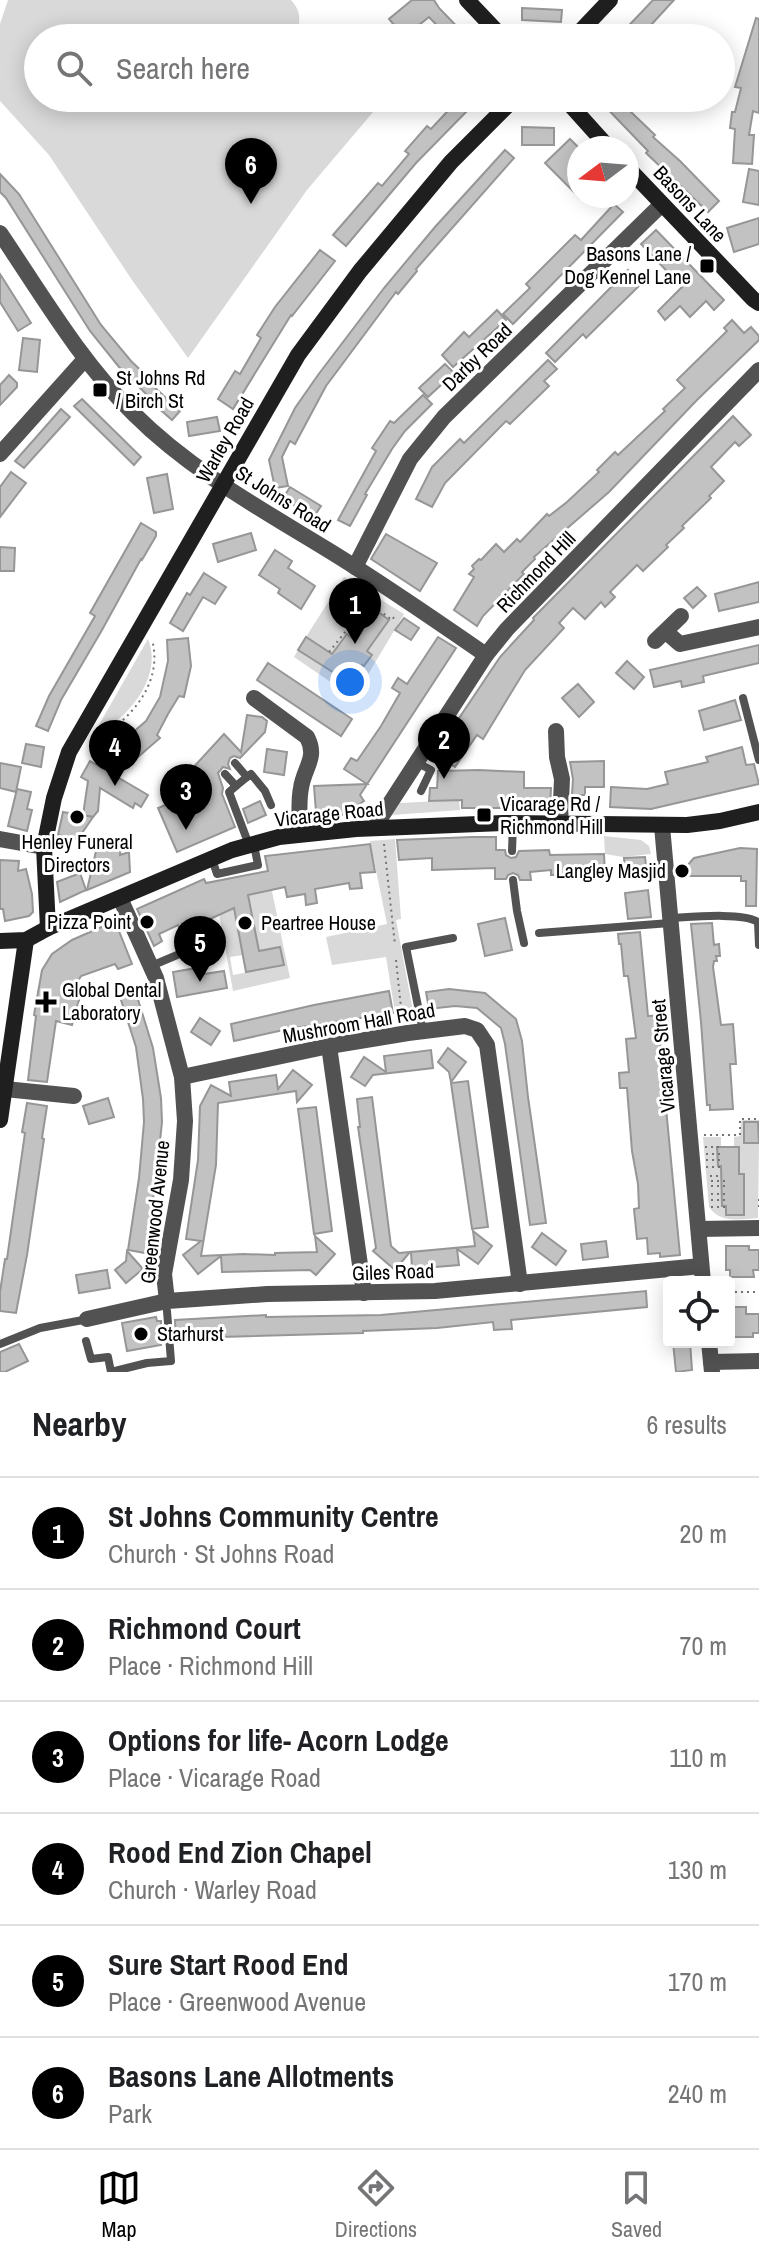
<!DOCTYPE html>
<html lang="en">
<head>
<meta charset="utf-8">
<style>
	body { margin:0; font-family:"Archivo Narrow",sans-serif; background:#f6f6f6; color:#202124 }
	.controls { position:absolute; right:24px; bottom:24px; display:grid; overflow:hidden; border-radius:8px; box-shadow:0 4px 20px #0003 }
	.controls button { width:72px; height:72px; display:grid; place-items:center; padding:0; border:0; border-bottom:2px solid #e0e0e0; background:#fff; color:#202124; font:40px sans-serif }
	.compass { position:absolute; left:567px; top:136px; width:72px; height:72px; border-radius:50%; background:#fff; box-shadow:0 4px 20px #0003; rotate:254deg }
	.you { position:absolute; left:350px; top:682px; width:28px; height:28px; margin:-20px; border:6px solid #fff; border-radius:50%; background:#1a73e8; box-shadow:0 0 0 12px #1a73e833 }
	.badge { display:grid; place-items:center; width:52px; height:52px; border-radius:50%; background:#000; color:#fff; font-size:26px; font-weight:700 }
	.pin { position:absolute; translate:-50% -66px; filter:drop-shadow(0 2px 4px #0008) }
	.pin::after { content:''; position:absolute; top:42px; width:28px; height:24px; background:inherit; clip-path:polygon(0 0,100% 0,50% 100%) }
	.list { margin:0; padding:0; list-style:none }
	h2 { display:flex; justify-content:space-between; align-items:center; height:104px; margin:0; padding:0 32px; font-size:34px }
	h2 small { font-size:26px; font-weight:400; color:#757577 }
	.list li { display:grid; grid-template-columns:52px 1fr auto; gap:24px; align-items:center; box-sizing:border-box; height:112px; padding:0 32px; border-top:2px solid #e0e0e0 }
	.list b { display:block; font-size:30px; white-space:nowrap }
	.list p { margin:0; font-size:26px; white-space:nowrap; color:#757577 }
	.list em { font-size:26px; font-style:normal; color:#757577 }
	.icon { flex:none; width:44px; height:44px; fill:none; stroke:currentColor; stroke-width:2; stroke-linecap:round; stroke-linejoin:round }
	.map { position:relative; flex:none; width:759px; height:1372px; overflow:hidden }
	.search { position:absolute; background:#fff; box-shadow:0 4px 20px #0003; left:24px; right:24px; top:24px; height:88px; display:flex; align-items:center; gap:20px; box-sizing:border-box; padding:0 28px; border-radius:44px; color:#757577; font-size:30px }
	.sheet { height:776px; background:#fff }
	nav { display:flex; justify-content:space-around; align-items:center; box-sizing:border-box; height:112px; border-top:2px solid #e0e0e0; background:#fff; font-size:22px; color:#757577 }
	nav a { display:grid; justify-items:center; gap:4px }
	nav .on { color:#000 }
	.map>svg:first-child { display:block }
	.green { fill:#d9d9d9 }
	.building { fill:#c2c2c2; stroke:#969696; stroke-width:2 }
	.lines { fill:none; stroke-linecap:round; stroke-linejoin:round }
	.path { stroke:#747474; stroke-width:2; stroke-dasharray:2 4; stroke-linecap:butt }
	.lane { stroke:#525252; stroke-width:8 }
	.street { stroke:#525252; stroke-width:16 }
	.secondary { stroke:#1f1f1f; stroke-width:16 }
	.poi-dot { fill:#000; stroke:#fff; stroke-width:3 }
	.labels { text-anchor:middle; stroke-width:6; stroke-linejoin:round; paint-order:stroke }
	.street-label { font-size:20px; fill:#000; stroke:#fff }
	.poi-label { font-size:20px; fill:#000; stroke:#fff; text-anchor:start }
</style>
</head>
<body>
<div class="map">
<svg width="759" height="1372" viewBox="0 0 759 1372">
	<rect width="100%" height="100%" fill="#fff"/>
	<g class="green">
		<path d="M8 0H291C301 11 301 20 296 34L299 38H38V98H385L307 190 188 358 132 280 49 155 0 101V24Z"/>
		<polygon points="344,577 404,614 354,698 294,657 298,650 350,683 358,671 353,659 363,666 372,655 367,651 389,620 374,608 352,638 347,634 332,654 306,637"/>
		<path d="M148 639C164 679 125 721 92 737Z"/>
		<polygon points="459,800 460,810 392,815 400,803"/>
		<polygon points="604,836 641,840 649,846 651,854 623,857 605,854"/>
		<polygon points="395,839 401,919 396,920 415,1022 397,1024 386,957 332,965 326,937 387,924 370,841"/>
		<polygon points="268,872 290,978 233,991 213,881 223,880 232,897 243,955 230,957 233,975 284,965 280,948 259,951 248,895 254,893"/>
		<path d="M742 1120H759V1126L758 1122 744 1126V1143H759L758 1218C740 1219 721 1224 709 1207L703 1137H721V1161H718V1165L721 1166V1180H726V1187H721V1192H726V1201H721V1206H726V1215L739 1174V1148L734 1147V1137L740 1136 741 1122Z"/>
	</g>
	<g class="building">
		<polygon points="412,0 434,0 439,8 468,38 449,38 429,17 404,37 389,19"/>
		<polygon points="653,0 674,0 639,38 617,38"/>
		<polygon points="522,8 562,10 561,22 522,20"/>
		<polygon points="756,18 759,19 759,113 753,111 749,135 754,135 752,164 733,163 735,129 730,128 732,112 735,112 741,88 735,87"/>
		<polygon points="597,98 621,98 633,110 631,112 655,135 653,137 680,161 719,201 708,212 646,153 648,151"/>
		<polygon points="458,100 468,110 416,163 346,246 333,235 378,183 382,186 409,154 405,151 427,126 431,129"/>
		<polygon points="522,127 554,128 554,145 522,145"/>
		<polygon points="570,139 579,148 579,197 545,163"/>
		<polygon points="505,150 514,158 416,269 417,271 398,294 396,292 326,386 295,444 290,441 282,457 288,486 275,488 269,460 295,408 318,375 384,288 435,227"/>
		<polygon points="749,169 759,171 759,205 743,202"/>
		<polygon points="0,174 19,194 101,325 131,361 153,382 151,384 180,411 172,420 146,397 147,395 119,367 90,331 6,198 0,192"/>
		<polygon points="614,204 623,212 513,324 503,314 530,288 526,284 575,235 581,240"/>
		<polygon points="759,218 759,244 734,252 727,228"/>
		<polygon points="656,230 724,300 714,310 706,301 690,317 680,306 665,320 658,311 682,287 641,244"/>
		<polygon points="320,250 335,261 292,316 291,315 233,409 218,399 235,371 240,374 261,338 257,335 275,307"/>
		<polygon points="628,270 641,284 586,338 583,334 555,362 546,353"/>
		<polygon points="0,274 31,323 18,331 0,302"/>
		<polygon points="497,310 506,320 453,367 442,355 464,332 469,337"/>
		<polygon points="732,320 744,333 751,327 759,336 759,340 697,400 609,492 534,557 535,559 522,572 524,574 483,616 477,626 454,610 474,577 469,574 474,569 472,566 479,559 481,560 496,544 504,552 517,539 520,542 547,514 549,516 567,502 599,472 597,470 615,452 618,455 665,411 663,409 685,388 677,380 727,331 724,328"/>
		<polygon points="23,338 40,340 37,372 19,370"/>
		<polygon points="548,360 557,369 544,381 549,386 510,424 506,421 445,483 432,507 416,499 432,467 460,439 464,443"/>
		<polygon points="445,364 454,373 428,397 419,388"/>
		<polygon points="9,375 17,383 17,387 0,405 0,385"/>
		<polygon points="423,395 432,404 405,431 392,449 365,494 367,495 350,526 338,520 376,451 372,448 390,421 394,423"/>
		<polygon points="82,399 141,457 134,465 74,406"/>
		<polygon points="61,409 70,417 24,468 15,461"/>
		<polygon points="733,416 751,435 739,446 735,442 711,467 724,481 709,496 711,498 682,526 684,528 666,545 668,547 643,571 637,565 610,592 615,597 605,607 601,602 585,619 573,608 559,623 564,628 525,670 483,739 477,735 455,767 435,754 500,657 534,620 533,618"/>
		<polygon points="217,417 220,431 189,436 187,422"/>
		<polygon points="11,472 26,483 0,517 0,487"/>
		<polygon points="167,474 173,509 154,513 147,478"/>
		<polygon points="290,487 321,506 313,518 283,498"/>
		<polygon points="141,523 156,532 156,536 142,560 141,559 102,630 61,700 48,731 36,726 49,696 95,616 90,613"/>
		<polygon points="251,533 256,550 218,562 213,544"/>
		<polygon points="386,534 437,563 420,591 371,559"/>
		<polygon points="0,547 15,548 14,571 0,571"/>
		<polygon points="275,550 292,561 288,568 315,586 301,609 278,593 280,589 259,575"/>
		<polygon points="204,573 226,587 215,604 203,597 183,631 170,623 187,593 190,595"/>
		<polygon points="759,582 759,602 719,611 715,594"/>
		<polygon points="697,587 706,596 693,608 684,598"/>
		<polygon points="373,608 389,620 367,651 372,655 363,667 362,665 350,683 298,650 306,637 332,654 347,634 352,638"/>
		<polygon points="404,618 419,628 411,640 395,630"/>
		<polygon points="438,637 456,648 360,795 364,801 342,815 331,817 330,811 316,812 314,786 367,784 344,769 351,758 357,761 381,726 400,693 392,688 398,678 407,684"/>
		<polygon points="188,638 191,666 184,697 179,696 168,714 157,735 160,738 138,757 111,770 102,750 124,740 146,721 160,697 168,661 167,640"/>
		<polygon points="759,645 759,663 703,676 704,682 682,687 681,681 654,687 650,670"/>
		<polygon points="627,661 644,677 634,689 616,673"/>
		<polygon points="268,663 352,719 341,736 257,680"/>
		<polygon points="578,684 594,702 579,717 562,698"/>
		<polygon points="735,700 741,720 704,730 699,711"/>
		<polygon points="247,715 262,717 267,721 265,732 240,758 234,756 230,758 228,764 230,769 223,767 218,773 223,788 222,794 235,827 177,852 158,808 199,791 190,771 224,734 241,752"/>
		<polygon points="26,744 44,747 41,767 22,763"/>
		<polygon points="742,747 746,765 754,764 759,784 651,809 610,807 611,787 647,789 668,784 665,772 708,762 706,757"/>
		<polygon points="267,749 287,752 284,775 264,772"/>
		<polygon points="90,761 148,795 141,807 135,803 133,808 100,788 98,811 93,817 83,815 88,781 81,777"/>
		<polygon points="604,761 604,787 585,787 585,795 572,795 573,779 570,762"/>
		<polygon points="0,763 21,767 16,792 0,788"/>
		<polygon points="479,770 524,772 524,788 551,788 550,808 462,808 462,800 429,801 430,788 437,788 438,771"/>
		<polygon points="17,789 31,792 27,809 32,810 27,831 8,826"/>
		<polygon points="260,801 266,815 248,823 243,809"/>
		<polygon points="63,812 93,817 78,839 58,835"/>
		<polygon points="472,837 496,837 496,850 505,850 506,855 511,858 516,857 519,851 549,850 550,855 604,854 605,874 551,875 551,870 530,872 531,880 520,880 518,875 513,873 508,875 506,879 495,879 495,868 432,870 432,858 399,860 397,840"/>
		<polygon points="370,844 375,872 360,873 362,888 350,889 349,883 315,889 317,903 306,905 305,894 287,897 285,887 248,895 259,951 280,947 284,965 246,972 234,908 210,919 220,944 199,954 191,935 184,938 178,925 159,934 162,941 154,946 137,909 204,879 206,883 268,871 265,856"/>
		<polygon points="111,845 121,847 120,855 129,852 130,872 87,890 96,851 103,848 110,849"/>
		<polygon points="740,848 757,849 756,906 746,906 746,881 741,881 741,876 686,876 686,867 694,858"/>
		<polygon points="645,857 647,872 625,873 624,858"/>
		<polygon points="0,860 19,861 18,871 26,869 32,894 33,912 29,916 5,921 3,909 0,909"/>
		<polygon points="80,873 86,890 60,902 57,882"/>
		<polygon points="648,890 651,917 628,919 625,893"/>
		<polygon points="505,918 512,950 485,956 478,924"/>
		<polygon points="115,921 132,964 118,969 115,964 81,976 74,988 81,993 72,1025 56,1021 47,1082 28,1080 36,1016 34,1015 42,970 52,954 72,940"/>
		<polygon points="712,923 714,945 719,944 720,956 716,956 717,961 714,961 713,967 721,1025 733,1024 736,1064 730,1064 733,1109 710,1110 710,1105 707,1105 701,1022 691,924"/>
		<polygon points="640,932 648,1016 667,1015 668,1025 659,1026 661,1055 680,1255 660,1257 660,1253 648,1254 647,1238 637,1239 634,1209 639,1208 638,1184 632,1151 627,1088 620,1088 619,1073 629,1072 626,1039 636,1038 628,976 624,976 621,944 619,944 618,934"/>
		<polygon points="196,968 197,975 224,971 227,988 177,997 173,972"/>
		<polygon points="449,989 485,993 516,1019 522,1041 528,1097 546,1223 530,1225 505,1044 501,1028 477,1008 455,1006 429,1009 426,992"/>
		<polygon points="389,991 393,1013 288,1029 234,1041 231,1024 314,1005"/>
		<polygon points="136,993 153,1048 161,1098 162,1122 156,1179 145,1253 128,1250 139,1178 144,1122 143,1099 136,1047 120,997"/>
		<polygon points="200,1018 220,1031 211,1045 191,1032"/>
		<polygon points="448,1048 466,1062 451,1082 449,1072 438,1062"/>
		<polygon points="431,1050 433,1068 373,1075 365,1086 351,1077 364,1057 386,1072 384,1056"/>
		<polygon points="293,1070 312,1085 297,1102 296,1091 218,1103 216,1165 201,1256 243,1254 275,1255 275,1253 317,1252 315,1236 335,1254 316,1275 310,1270 222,1272 221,1256 198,1274 183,1255 201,1241 186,1239 198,1160 200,1106 211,1085 231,1096 229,1082 276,1075 278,1089"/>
		<polygon points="468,1081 488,1227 472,1229 451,1083"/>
		<polygon points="372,1097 391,1246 399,1253 410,1252 395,1270 373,1251 376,1248 358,1127 360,1127 357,1099"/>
		<polygon points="108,1098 114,1117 89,1124 83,1106"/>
		<polygon points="27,1103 47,1106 42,1138 44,1139 27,1255 16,1313 0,1311 0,1292 5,1259 7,1259 25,1133 22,1132"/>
		<polygon points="316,1107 332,1231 314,1234 298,1109"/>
		<polygon points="744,1122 758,1122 759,1143 744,1143"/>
		<polygon points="717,1147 739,1147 739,1174 744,1174 744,1215 726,1215 726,1206 722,1206 721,1166 718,1166"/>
		<polygon points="473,1231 492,1246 478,1264 457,1249 459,1265 412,1269 411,1252 475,1246"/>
		<polygon points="542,1233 566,1251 556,1265 532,1247"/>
		<polygon points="606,1241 608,1257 583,1260 581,1244"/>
		<polygon points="726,1246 749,1246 749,1250 759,1250 759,1270 753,1270 754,1277 730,1277 730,1270 726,1270"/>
		<polygon points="127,1251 143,1269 126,1283 115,1270 126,1261"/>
		<polygon points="107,1270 110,1288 79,1293 76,1275"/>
		<polygon points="646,1291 647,1307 511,1320 512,1329 494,1330 493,1322 437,1328 363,1331 363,1333 185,1338 185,1341 176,1342 175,1320 266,1315 266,1317 381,1315"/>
		<polygon points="734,1307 746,1307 746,1314 759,1314 759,1333 753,1333 753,1337 729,1337 729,1314 734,1314"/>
		<polygon points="156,1317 157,1321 161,1321 161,1345 127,1351 122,1323"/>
		<polygon points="673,1342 690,1342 692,1370 676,1372"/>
		<polygon points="19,1344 28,1361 5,1372 0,1372 0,1352"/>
	</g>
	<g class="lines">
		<g class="path">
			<polyline points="329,652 346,631 352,633 371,604 392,620 396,614"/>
			<path d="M93 740C129 723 164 683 152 640"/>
			<polyline points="384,844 395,945"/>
			<polyline points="396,960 402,1017"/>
			<polyline points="704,1135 740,1135 740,1119 759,1119"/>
			<polyline points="705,1147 720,1147"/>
			<polyline points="706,1154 721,1154"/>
			<polyline points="706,1160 721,1160"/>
			<polyline points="706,1167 721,1167"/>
			<polyline points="710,1176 721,1176"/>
			<polyline points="711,1181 726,1181"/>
			<polyline points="711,1186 726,1186"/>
			<polyline points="711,1194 726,1194"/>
			<polyline points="759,1199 759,1211"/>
			<polyline points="711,1200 726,1200"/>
			<polyline points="711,1207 726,1207"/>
			<polyline points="729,1292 759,1292"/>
		</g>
		<g class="lane">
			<polyline points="743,698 759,760"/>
			<polyline points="416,762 431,770 421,791"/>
			<polyline points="235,763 247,777 251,774 265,791 271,805"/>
			<polyline points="225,774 236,786 247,777"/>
			<polyline points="236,786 229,792 249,845"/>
			<polyline points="512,851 513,823"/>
			<polyline points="212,859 217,874 258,865 254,845"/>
			<polyline points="513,880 517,911 524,943"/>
			<path d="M671 918C690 917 743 912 758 922L759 945"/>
			<polyline points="539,933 670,923"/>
			<polyline points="151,966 189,950"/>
			<polyline points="423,1031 406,947 453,938"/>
			<polyline points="86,1341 91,1359 108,1357 111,1372 147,1363 171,1361 167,1311"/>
			<polyline points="0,1344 40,1328 83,1320"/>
		</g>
		<g class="street">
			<path d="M0 233C42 295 80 361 134 414 190 470 261 509 328 550 382 583 434 619 486 655"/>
			<polyline points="0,454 85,359"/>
			<polyline points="355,567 410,459 444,417 662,204"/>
			<polyline points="666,632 680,644 759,627"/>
			<polyline points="655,641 681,616"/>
			<path d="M254 698 307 737C318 758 304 767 301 788 298 803 300 819 300 834"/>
			<polyline points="556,731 557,757 562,779 560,824"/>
			<polyline points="662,826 703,1282"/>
			<polyline points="374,828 486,655 507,629 759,370"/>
			<polyline points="0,839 44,847"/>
			<polyline points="120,898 156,978 182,1077 185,1121 181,1180 164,1274 167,1301"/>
			<polyline points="329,1046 364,1293"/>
			<polyline points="182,1077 329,1046 408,1033 465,1026 477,1030 487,1045 520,1284"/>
			<polyline points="5,1089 74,1096"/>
			<polyline points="699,1229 759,1228"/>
			<polyline points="87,1319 167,1301 267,1294 435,1291 701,1266"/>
			<polyline points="709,1342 712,1372"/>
			<polyline points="711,1362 759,1361"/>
		</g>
		<g class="secondary">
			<polyline points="467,0 503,38"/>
			<polyline points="574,38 610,0"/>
			<polyline points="564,98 609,148"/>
			<polyline points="627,167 753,299 759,303"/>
			<polyline points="48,928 44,847 54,798 69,752 298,355 360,271 451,162 515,98"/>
			<polyline points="0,941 26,940 48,928 232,850 279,837 356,829 503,823 687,825 720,821 759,812"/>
			<polyline points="0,1120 26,940"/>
		</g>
	</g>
	<g class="poi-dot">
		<rect x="699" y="258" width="16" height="16" rx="4"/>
		<rect x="92" y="382" width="16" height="16" rx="4"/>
		<rect x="476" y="807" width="16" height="16" rx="4"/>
		<circle cx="77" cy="817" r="8"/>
		<circle cx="682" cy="871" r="8"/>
		<circle cx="147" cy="922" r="8"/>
		<circle cx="245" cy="923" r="8"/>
		<path d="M42 990h8v8h8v8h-8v8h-8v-8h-8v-8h8z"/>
		<circle cx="141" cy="1334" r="8"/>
	</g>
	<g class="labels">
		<g class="street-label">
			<text transform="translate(690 204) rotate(47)" y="7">Basons Lane</text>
			<text transform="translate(477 357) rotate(-44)" y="7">Darby Road</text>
			<text transform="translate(225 440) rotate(-60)" y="7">Warley Road</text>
			<text transform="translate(283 499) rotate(32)" y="7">St Johns Road</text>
			<text transform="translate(536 572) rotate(-46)" y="7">Richmond Hill</text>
			<text transform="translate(329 814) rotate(-6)" y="7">Vicarage Road</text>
			<text transform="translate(359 1023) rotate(-10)" y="7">Mushroom Hall Road</text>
			<text transform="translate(663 1056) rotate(-95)" y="7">Vicarage Street</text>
			<text transform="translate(155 1212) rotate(-84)" y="7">Greenwood Avenue</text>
			<text transform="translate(393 1272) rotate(-2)" y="7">Giles Road</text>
		</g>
		<g class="poi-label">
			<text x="691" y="261" text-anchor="end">Basons Lane /<tspan x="691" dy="23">Dog Kennel Lane</tspan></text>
			<text x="116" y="385">St Johns Rd<tspan x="116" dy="23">/ Birch St</tspan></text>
			<text x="500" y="811">Vicarage Rd /<tspan x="500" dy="23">Richmond Hill</tspan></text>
			<text x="77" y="849" text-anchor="middle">Henley Funeral<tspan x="77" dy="23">Directors</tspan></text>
			<text x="666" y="878" text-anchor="end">Langley Masjid</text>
			<text x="131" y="929" text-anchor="end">Pizza Point</text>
			<text x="261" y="930">Peartree House</text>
			<text x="62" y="997">Global Dental<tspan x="62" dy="23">Laboratory</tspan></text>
			<text x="157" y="1341">Starhurst</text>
		</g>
	</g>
</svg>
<div class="controls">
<button><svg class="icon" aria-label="locate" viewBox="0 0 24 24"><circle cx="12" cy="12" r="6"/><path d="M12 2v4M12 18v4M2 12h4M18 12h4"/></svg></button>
</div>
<svg class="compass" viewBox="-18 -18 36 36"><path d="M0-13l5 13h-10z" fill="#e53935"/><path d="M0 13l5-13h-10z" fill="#757577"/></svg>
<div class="you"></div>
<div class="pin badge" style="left:355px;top:644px">1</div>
<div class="pin badge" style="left:444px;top:779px">2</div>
<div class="pin badge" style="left:186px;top:830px">3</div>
<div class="pin badge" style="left:115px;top:786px">4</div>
<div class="pin badge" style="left:200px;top:982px">5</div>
<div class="pin badge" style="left:251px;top:204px">6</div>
<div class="search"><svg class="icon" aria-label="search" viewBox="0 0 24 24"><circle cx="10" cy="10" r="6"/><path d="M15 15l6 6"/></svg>Search here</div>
</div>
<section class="sheet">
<h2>Nearby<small>6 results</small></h2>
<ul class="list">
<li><span class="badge">1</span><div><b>St Johns Community Centre</b><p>Church · St Johns Road</p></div><em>20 m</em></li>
<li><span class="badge">2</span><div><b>Richmond Court</b><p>Place · Richmond Hill</p></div><em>70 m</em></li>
<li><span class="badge">3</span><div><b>Options for life- Acorn Lodge</b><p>Place · Vicarage Road</p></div><em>110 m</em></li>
<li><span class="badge">4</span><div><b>Rood End Zion Chapel</b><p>Church · Warley Road</p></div><em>130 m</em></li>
<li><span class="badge">5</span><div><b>Sure Start Rood End</b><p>Place · Greenwood Avenue</p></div><em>170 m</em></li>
<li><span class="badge">6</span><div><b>Basons Lane Allotments</b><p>Park</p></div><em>240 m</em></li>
</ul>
</section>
<nav>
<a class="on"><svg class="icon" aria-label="map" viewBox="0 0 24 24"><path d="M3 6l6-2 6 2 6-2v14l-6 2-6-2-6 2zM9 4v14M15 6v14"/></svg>Map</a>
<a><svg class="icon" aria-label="directions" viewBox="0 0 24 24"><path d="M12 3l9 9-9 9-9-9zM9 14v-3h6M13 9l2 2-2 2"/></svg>Directions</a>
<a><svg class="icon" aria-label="saved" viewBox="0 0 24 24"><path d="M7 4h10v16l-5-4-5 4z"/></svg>Saved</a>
</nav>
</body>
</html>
